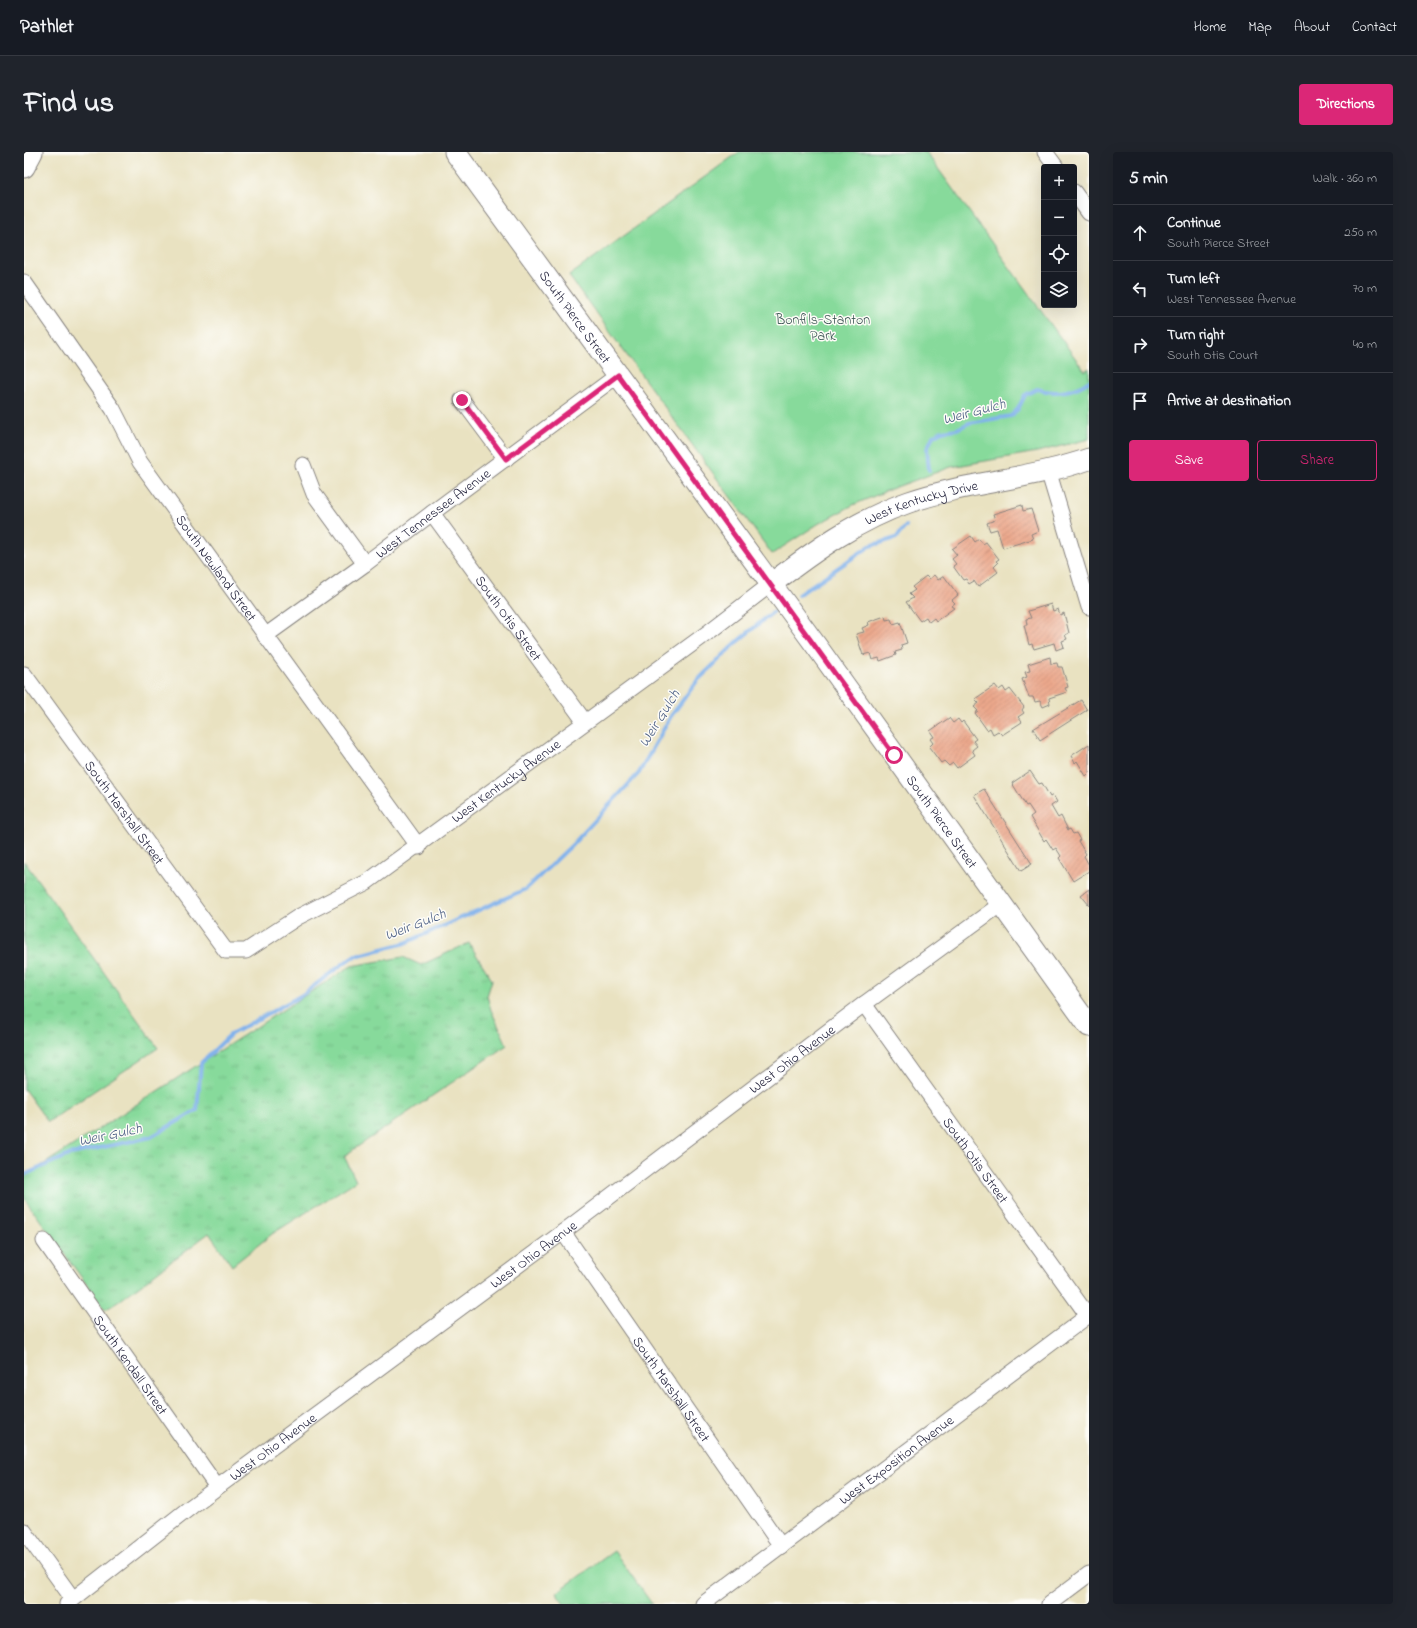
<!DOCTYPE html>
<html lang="en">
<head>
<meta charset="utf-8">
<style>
	body { margin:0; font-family:"Indie Flower",sans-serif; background:#20242c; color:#f1f3f6 }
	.controls { position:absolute; right:12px; top:12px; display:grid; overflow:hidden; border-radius:4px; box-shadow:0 4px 16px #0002 }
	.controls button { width:36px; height:36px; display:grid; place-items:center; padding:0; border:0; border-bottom:1px solid #363941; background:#171b24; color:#f1f3f6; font:20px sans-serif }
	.stop { position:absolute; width:12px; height:12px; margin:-9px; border:3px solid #db2777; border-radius:50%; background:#fff }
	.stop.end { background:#db2777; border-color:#fff; box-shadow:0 1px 4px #0008 }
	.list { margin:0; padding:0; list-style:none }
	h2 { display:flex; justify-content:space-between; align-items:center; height:52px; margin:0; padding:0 16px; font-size:17px }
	h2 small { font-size:13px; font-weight:400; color:#9ea1a6 }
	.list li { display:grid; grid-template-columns:26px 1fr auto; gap:12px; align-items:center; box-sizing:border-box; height:56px; padding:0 16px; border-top:1px solid #363941 }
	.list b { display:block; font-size:15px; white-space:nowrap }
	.list p { margin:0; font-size:13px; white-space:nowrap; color:#9ea1a6 }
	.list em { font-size:13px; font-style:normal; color:#9ea1a6 }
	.actions { display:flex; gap:8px; padding:12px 16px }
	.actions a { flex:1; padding:9px 0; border:1px solid #db2777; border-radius:4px; text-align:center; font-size:14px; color:#db2777 }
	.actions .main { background:#db2777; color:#fff }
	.icon { flex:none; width:22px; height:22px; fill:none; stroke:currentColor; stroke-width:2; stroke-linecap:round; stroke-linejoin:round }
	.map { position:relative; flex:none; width:1065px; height:1452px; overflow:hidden; border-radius:4px }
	header { display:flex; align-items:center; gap:24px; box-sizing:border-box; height:56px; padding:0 20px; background:#171b24; border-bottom:1px solid #363941 }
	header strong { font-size:19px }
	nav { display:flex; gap:22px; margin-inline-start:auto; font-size:14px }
	.intro { display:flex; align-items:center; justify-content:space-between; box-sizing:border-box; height:96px; padding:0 24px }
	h1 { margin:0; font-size:28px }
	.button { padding:10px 18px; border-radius:4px; background:#db2777; color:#fff; font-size:14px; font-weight:700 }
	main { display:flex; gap:24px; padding:0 24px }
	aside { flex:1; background:#171b24; border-radius:4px; box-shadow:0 4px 16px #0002 }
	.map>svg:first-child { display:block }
	.grass { fill:url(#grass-tufts); stroke:#547e6b }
	.green { fill:#87da9b; stroke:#547e6b }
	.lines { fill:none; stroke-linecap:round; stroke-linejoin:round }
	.stream { stroke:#81b2ec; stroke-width:4 }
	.building { fill:url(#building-hatch) }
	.street-casing { stroke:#86827e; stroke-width:17 }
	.secondary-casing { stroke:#86827e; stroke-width:23 }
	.street { stroke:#fff; stroke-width:15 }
	.secondary { stroke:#fff; stroke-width:21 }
	.route { stroke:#db2777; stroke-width:5 }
	.labels { text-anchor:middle; stroke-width:3; stroke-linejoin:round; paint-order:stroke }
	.street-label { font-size:14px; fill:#22223b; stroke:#fdfcf7 }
	.park-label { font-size:14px; fill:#405958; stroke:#fdfcf7 }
	.water-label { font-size:15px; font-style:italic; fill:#485c82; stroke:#fdfcf7 }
</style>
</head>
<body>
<header>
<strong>Pathlet</strong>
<nav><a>Home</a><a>Map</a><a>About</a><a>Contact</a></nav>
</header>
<div class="intro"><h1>Find us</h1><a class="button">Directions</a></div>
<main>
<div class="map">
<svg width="1065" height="1452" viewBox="0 0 1065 1452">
	<defs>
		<pattern id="grass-tufts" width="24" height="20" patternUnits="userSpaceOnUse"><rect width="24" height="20" fill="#87da9b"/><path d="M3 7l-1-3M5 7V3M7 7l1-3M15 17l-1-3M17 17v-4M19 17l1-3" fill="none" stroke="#74bb86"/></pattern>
		<pattern id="building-hatch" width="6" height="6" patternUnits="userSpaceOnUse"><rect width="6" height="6" fill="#eba78b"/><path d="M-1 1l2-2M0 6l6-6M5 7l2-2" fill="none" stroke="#c98f79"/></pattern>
	</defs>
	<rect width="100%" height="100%" fill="#fdfcf7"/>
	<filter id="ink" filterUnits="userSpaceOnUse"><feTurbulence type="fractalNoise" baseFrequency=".025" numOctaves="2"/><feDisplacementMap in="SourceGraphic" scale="8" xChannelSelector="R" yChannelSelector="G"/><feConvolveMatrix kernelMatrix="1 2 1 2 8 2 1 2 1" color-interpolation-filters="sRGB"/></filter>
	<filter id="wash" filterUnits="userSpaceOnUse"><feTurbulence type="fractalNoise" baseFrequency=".012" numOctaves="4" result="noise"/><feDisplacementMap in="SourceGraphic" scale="16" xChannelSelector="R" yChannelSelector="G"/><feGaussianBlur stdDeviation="0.9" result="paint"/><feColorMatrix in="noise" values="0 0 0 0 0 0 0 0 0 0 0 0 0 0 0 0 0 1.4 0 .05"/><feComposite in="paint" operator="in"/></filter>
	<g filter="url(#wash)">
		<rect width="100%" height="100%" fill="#e9e2c1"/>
		<g class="grass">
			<polygon points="0,709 134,896 24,970 0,937"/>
			<polygon points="445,791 468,828 463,844 467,858 483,893 320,1004 332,1029 248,1082 208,1114 185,1081 94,1150 81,1158 0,1046 0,1025 327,814 379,805 397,813"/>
		</g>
		<g class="green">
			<polygon points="715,0 902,0 1057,214 1061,219 1065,216 1065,287 1013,300 927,315 867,337 829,353 794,372 748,402 545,124"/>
			<polygon points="590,1399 628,1452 540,1452 532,1441"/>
		</g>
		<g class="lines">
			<g class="stream">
				<path d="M905 318 903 297 909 284 918 279 933 277 945 271 987 264 994 257 1001 243 1013 237C1030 243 1051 240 1065 229"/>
				<polyline points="774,443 846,394 872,386 882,374"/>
				<polyline points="0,1023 47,1002 127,985 173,958 177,911 207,882 278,843 328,805 381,791 502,737 548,693 615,621 647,564 673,529 714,489 749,460"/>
			</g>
		</g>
		<g id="blocks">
			<g class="building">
				<polygon points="998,353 999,359 1007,357 1014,379 1007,382 1009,387 979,396 973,377 966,379 963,371 971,368 969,362"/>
				<polygon points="947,384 951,390 955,387 959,392 962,390 975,407 972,409 974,411 970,415 974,420 954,435 950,429 945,432 942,427 939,428 929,414 932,412 928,407 933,403 928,397"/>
				<polygon points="910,423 914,428 920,424 934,443 928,448 931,451 927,454 930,456 912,469 910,466 905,470 902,465 896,469 882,450 889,446 885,442 891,438 888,435 902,424 905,427"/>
				<polygon points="1027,452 1029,459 1034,457 1036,463 1040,461 1045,481 1041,483 1043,487 1038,489 1040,495 1032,498 1030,491 1010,497 1008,492 1005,493 1000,473 1003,473 1002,467 1007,466 1004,459"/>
				<polygon points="861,464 862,468 867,467 869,472 876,470 883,491 877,493 878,498 871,500 872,503 856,509 855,506 848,508 846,501 839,503 832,482 840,480 838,476 845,473 844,470"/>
				<polygon points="1026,505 1027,512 1033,511 1034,515 1038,515 1044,535 1041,536 1043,540 1025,546 1026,552 1019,555 1016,549 1011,550 1009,545 1005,545 998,527 1003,525 1001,520 1006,519 1004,512"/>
				<polygon points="971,533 975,538 979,535 982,540 986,537 1000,555 998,558 1000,561 994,565 998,570 978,583 974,579 969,582 966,576 963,578 951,561 954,559 950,555 955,551 951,547"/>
				<polygon points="1057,548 1063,558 1016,588 1009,577"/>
				<polygon points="925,566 929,571 934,567 937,571 939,569 952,587 949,589 953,594 948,598 951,603 933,616 929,611 925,614 920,609 917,611 905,595 909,591 906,587 910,585 906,579"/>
				<polygon points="1065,592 1065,621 1062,624 1053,609 1051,611 1047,604"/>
				<polygon points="1006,619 1015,632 1018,631 1026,645 1029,643 1033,650 1027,654 1034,666 1037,664 1044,678 1046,677 1049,682 1052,681 1056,688 1054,689 1062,702 1060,704 1065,713 1065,719 1049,729 1035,706 1037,704 1032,696 1029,698 1022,687 1020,689 1006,665 1010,662 1004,653 1002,654 988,631"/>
				<polygon points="960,637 1008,712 997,719 950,643"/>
				<polygon points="1065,737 1065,753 1057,743"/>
			</g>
		</g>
	</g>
	<g filter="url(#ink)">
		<use href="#blocks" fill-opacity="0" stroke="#86827e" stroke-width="1"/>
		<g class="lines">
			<g class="street-casing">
				<g id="street">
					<polyline points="1021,0 1032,15"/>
					<polyline points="1050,40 1065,61"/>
					<path id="s1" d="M0 130 89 257 116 310 395 695"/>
					<polyline points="438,248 482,307"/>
					<polyline points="279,313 290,342 341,412"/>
					<polyline points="1024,318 1065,455"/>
					<path id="s2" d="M408 361 561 570"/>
					<path id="s3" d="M241 484 341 412 408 361 594 223"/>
					<path id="s4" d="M0 522 202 799H222L274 765 343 730 686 479 747 432"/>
					<path id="s5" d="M840 852 1064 1164"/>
					<path id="s6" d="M539 1080 757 1394"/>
					<path id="s7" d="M20 1089 193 1335"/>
					<polyline points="0,1379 49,1447"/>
					<path id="s8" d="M43 1452 168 1354 539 1080 840 852 977 752"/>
					<path id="s9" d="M679 1452 1065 1163"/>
					<polyline points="1025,1452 1065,1422"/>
				</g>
			</g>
			<g class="secondary-casing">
				<g id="secondary">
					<path id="s10" d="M431 0 796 499 1065 874"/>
					<polyline points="0,15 8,0"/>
					<path id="s11" d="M747 432C790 399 833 368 885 350 943 330 1007 327 1065 307"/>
				</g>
			</g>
			<use href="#street" class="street"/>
			<use href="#secondary" class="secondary"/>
		</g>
	</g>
	<g class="lines" filter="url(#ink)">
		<polyline class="route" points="438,248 482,307 594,223 870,603"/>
	</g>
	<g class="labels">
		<g class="street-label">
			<text dy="5" stroke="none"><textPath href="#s10" startOffset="204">South Pierce Street</textPath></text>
			<text dy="5" stroke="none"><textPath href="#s11" startOffset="173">West Kentucky Drive</textPath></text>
			<text dy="5" stroke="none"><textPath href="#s3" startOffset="208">West Tennessee Avenue</textPath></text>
			<text dy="5" stroke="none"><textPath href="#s1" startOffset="345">South Newland Street</textPath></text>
			<text dy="5" stroke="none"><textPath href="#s2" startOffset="130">South Otis Street</textPath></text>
			<text dy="5" stroke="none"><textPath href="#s4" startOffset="674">West Kentucky Avenue</textPath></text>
			<text dy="5" stroke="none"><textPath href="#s4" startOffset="171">South Marshall Street</textPath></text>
			<text dy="5" stroke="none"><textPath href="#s10" startOffset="828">South Pierce Street</textPath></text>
			<text dy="5" stroke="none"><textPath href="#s8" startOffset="907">West Ohio Avenue</textPath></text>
			<text dy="5" stroke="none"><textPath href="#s5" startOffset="192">South Otis Street</textPath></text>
			<text dy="5" stroke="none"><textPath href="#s8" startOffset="583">West Ohio Avenue</textPath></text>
			<text dy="5" stroke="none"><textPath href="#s7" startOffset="151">South Kendall Street</textPath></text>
			<text dy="5" stroke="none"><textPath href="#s6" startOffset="191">South Marshall Street</textPath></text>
			<text dy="5" stroke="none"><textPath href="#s8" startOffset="259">West Ohio Avenue</textPath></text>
			<text dy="5" stroke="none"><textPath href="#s9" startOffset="241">West Exposition Avenue</textPath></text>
		</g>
		<g class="park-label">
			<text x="799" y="172">Bonfils-Stanton<tspan x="799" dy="16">Park</tspan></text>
		</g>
		<g class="water-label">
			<text transform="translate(950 259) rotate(-15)" y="5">Weir Gulch</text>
			<text transform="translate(635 566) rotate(-58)" y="5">Weir Gulch</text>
			<text transform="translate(391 772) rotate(-21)" y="5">Weir Gulch</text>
			<text transform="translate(86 982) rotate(-12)" y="5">Weir Gulch</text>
		</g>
	</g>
</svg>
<div class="controls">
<button>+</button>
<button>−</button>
<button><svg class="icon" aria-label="locate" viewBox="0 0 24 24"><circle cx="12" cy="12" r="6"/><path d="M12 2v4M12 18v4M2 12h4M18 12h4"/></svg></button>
<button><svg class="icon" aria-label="layers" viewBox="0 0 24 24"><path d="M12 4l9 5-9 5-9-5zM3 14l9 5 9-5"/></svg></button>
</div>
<div class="stop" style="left:870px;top:603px"></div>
<div class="stop end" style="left:438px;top:248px"></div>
</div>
<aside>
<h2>5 min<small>Walk · 360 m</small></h2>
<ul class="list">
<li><svg class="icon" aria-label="ahead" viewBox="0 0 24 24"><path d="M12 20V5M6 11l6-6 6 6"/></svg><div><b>Continue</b><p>South Pierce Street</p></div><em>250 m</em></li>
<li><svg class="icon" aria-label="left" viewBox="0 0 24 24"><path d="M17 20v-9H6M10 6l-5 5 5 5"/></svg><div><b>Turn left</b><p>West Tennessee Avenue</p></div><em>70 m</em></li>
<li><svg class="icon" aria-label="right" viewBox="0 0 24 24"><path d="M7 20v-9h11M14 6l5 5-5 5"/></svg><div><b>Turn right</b><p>South Otis Court</p></div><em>40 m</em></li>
<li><svg class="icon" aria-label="arrive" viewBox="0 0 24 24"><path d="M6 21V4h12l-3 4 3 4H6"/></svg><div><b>Arrive at destination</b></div></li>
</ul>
<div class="actions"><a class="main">Save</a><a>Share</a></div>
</aside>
</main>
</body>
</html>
